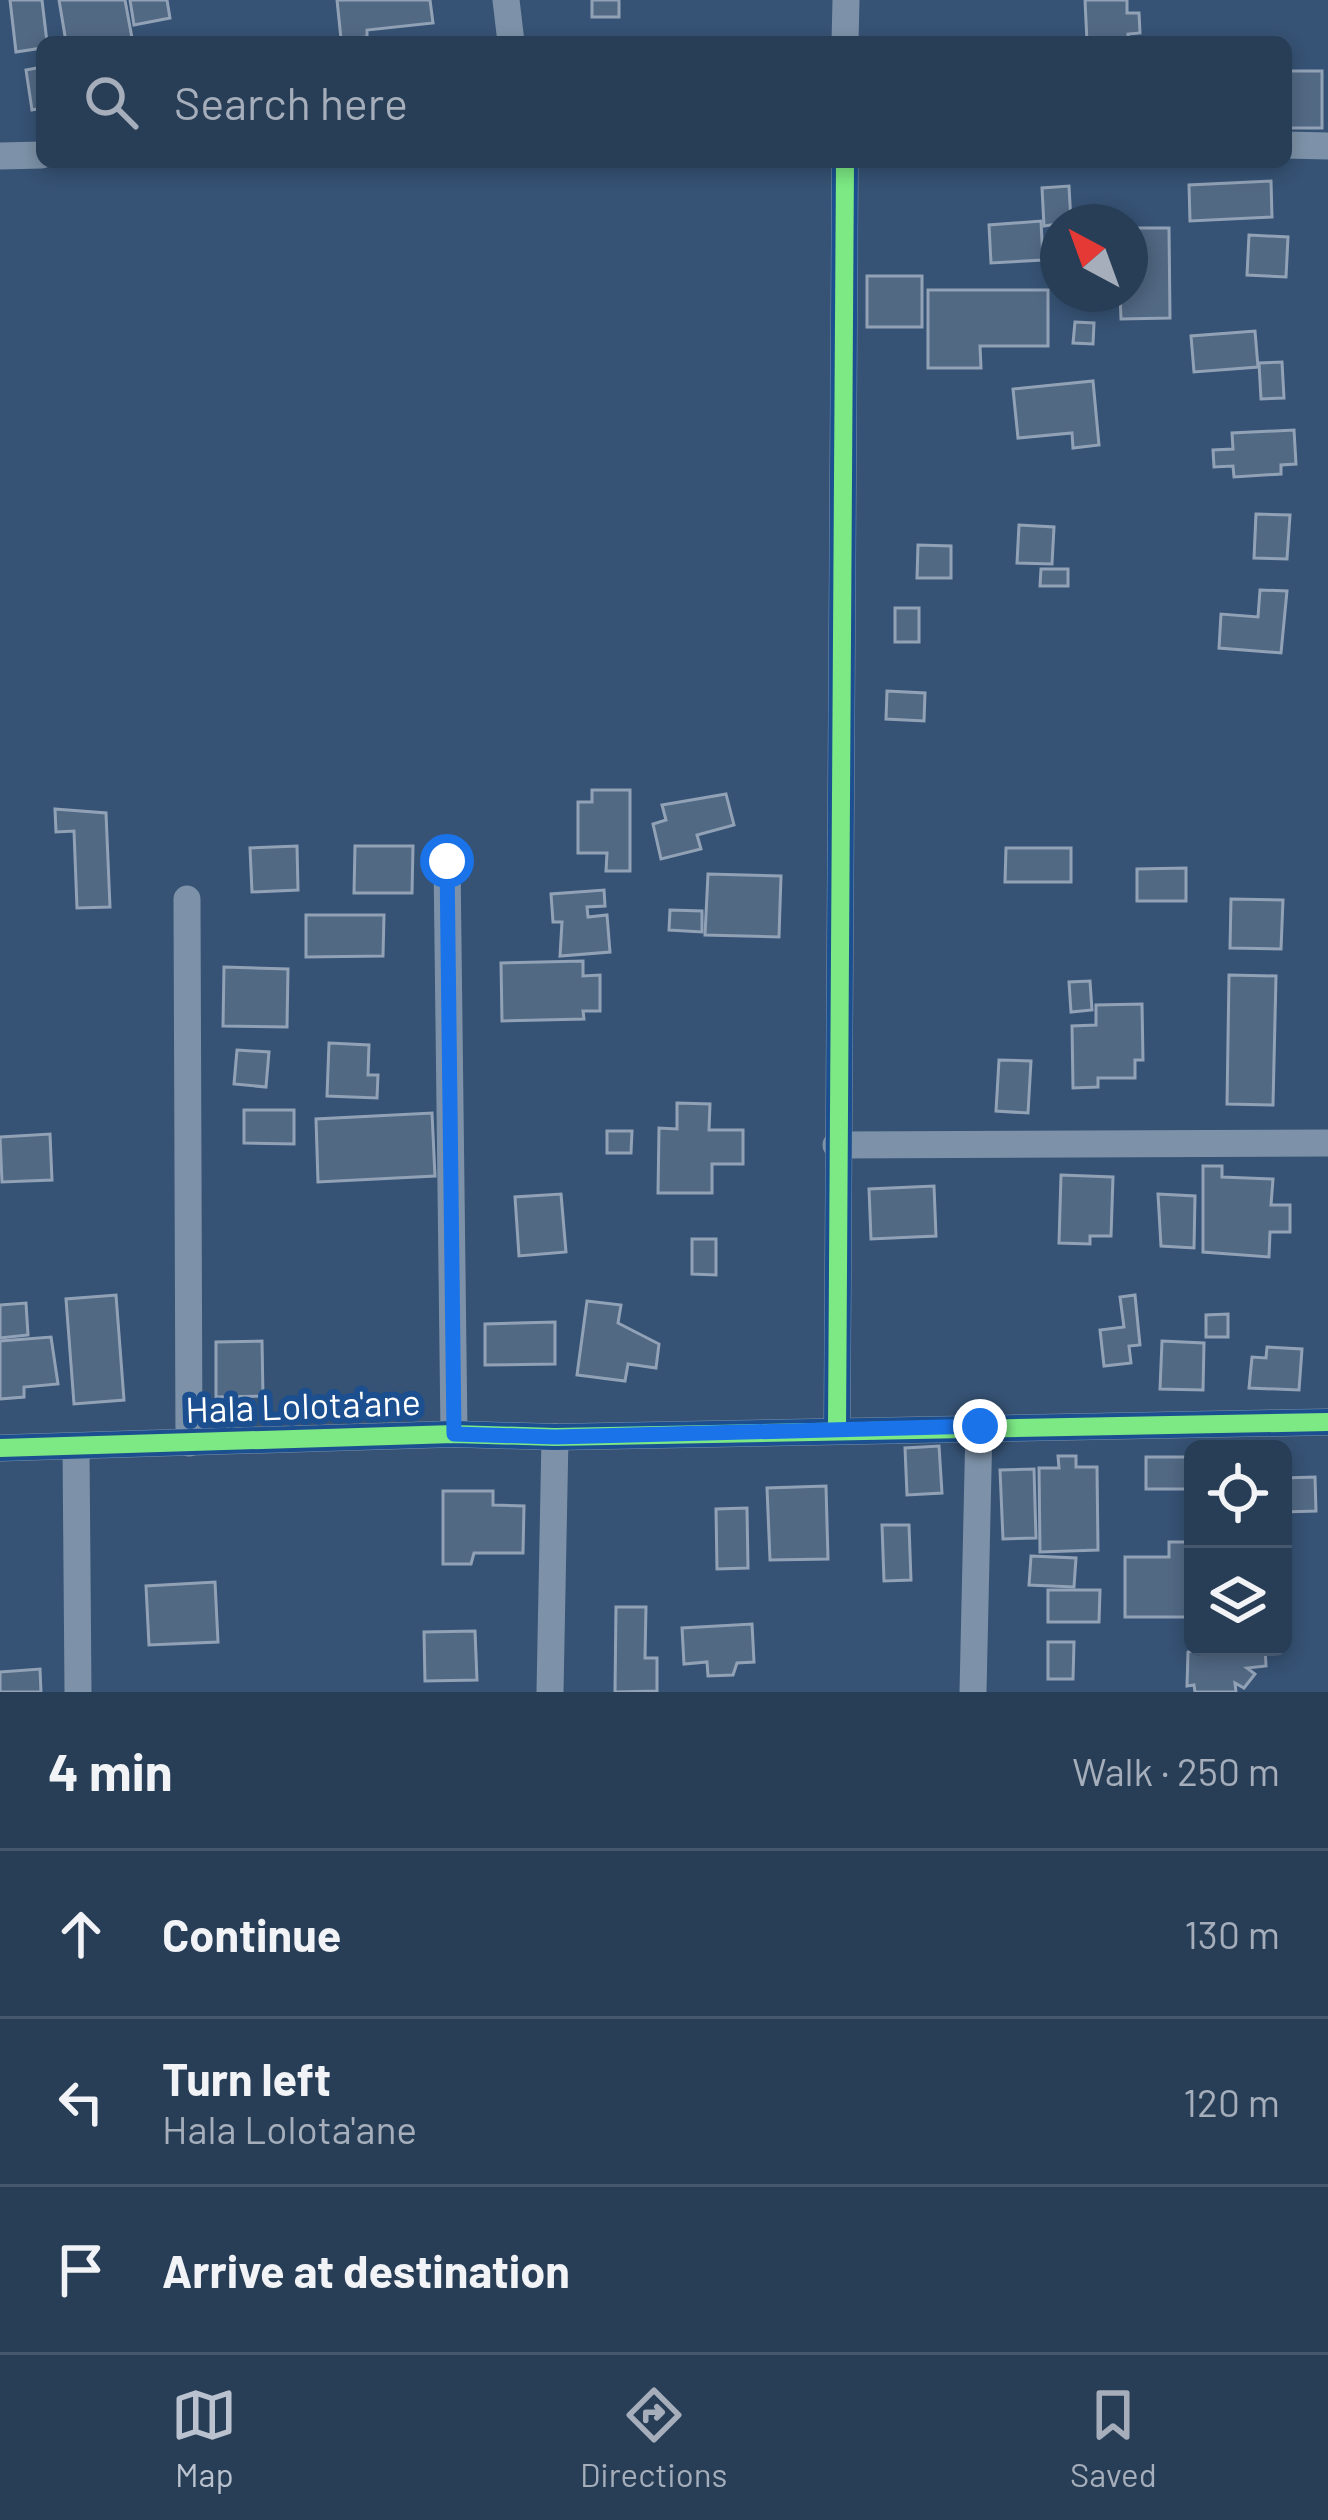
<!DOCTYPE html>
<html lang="en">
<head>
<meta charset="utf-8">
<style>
	body { margin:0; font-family:Barlow,sans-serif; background:#344961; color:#f1f3f6 }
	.controls { position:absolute; right:36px; bottom:36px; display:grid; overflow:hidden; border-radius:18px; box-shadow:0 6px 18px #0003 }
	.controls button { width:108px; height:108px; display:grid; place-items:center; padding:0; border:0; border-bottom:3px solid #44576d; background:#283e57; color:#f1f3f6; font:60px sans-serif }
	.compass { position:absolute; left:1040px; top:204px; width:108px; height:108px; border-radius:50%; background:#283e57; box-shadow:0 6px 18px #0003; rotate:319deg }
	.stop { position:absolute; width:36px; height:36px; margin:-27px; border:9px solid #1a73e8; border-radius:50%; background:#fff }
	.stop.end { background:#1a73e8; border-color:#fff; box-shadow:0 3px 12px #0008 }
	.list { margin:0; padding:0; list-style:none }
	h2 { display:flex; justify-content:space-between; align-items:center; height:156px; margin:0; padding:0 48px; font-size:51px }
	h2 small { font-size:39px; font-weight:400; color:#a5aeba }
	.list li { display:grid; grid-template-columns:78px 1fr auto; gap:36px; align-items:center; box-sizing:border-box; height:168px; padding:0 48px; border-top:3px solid #44576d }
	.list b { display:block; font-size:45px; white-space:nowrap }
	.list p { margin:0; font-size:39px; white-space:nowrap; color:#a5aeba }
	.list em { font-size:39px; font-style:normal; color:#a5aeba }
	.icon { flex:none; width:66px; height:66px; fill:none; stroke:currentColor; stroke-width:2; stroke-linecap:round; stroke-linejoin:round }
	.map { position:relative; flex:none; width:1328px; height:1692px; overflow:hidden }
	.search { position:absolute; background:#283e57; box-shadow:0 6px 18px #0003; left:36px; right:36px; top:36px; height:132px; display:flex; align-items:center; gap:30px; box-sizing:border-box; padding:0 42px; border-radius:18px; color:#a5aeba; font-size:45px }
	.sheet { height:660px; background:#283e57 }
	nav { display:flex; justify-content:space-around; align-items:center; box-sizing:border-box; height:168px; border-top:3px solid #44576d; background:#283e57; font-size:33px; color:#a5aeba }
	nav a { display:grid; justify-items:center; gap:6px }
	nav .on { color:#b9c2ce }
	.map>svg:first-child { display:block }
	.building { fill:#526984; stroke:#92a2b6; stroke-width:3 }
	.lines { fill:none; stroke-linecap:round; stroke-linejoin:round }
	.street { stroke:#7d92a8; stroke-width:27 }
	.cycleway-casing { stroke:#1b4f8f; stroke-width:26 }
	.cycleway { stroke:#7ce984; stroke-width:18 }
	.route { stroke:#1a73e8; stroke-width:15 }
	.labels { text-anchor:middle; stroke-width:12; stroke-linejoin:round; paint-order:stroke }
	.street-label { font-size:36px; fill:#fff; stroke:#1b4f8f }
</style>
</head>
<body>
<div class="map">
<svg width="1328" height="1692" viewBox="0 0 1328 1692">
	<rect width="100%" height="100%" fill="#365274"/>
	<g class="building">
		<polygon points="10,0 42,0 47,42 42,48 16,52"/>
		<polygon points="59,0 125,0 132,38 66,42"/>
		<polygon points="130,0 167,0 170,18 134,25"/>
		<polygon points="337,0 430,0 433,23 367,30 367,37 341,39"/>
		<rect x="592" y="0" width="27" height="17"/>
		<polygon points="1085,0 1127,0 1127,13 1139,13 1140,33 1128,34 1129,42 1087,42"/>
		<polygon points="42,67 42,108 32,110 26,70"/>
		<rect x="1286" y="71" width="36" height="57"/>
		<polygon points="1271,181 1272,217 1190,221 1189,185"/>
		<polygon points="1069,186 1071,222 1044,226 1042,188"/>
		<polygon points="1041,221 1043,260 991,263 989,225"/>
		<polygon points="1130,228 1169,228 1170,318 1121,319 1120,294 1130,294"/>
		<polygon points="1249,235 1288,237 1286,277 1247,275"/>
		<rect x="867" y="276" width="55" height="51"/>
		<polygon points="928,290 1048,290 1048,346 980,346 981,368 928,368"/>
		<polygon points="1075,322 1094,323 1093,344 1073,343"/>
		<polygon points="1255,331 1258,367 1194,372 1191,336"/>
		<polygon points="1282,362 1284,398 1261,399 1259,363"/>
		<polygon points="1093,381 1099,445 1073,448 1072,433 1018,438 1013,389"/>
		<polygon points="1294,430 1296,464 1281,465 1281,474 1234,477 1233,466 1214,467 1213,450 1233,449 1232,433"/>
		<polygon points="1256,514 1290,515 1287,559 1254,558"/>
		<polygon points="1019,525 1054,527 1052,564 1017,563"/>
		<polygon points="918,545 951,546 951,578 917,578"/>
		<polygon points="1041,569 1068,569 1068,586 1040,586"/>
		<polygon points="1260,590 1287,591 1281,653 1219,648 1221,614 1258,617"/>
		<rect x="895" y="608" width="24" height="34"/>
		<polygon points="887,691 925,693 924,721 886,719"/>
		<polygon points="592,790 630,790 630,871 606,871 607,853 578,853 578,802 592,802"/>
		<polygon points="726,794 734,825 697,835 701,849 661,859 653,824 666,820 662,805"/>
		<polygon points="55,809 106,813 110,907 77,908 74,831 56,832"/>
		<polygon points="297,846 298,890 252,892 250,848"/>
		<polygon points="355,846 413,846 412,893 354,893"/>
		<polygon points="1006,848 1071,848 1071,882 1005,882"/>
		<polygon points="1186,868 1186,901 1137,901 1137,869"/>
		<polygon points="708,874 781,876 779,937 705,935"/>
		<polygon points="604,890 605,906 587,907 588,917 607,915 610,952 560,956 562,922 553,922 551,894"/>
		<polygon points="1231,899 1283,900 1281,949 1230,948"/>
		<polygon points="670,910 702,911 702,932 669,930"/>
		<polygon points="306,915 384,915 383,956 306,957"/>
		<polygon points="583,961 583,976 600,975 600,1011 583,1011 584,1019 502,1021 501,963"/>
		<polygon points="224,967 288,969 287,1027 223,1026"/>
		<polygon points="1229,975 1276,976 1273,1105 1227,1104"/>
		<polygon points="1090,981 1092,1010 1071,1012 1069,982"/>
		<polygon points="1142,1004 1143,1060 1135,1060 1135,1078 1098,1078 1098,1087 1073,1088 1072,1026 1096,1025 1096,1005"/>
		<polygon points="329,1043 369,1045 368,1075 378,1075 377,1098 327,1096"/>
		<polygon points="237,1050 269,1052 266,1087 234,1084"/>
		<polygon points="999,1060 1031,1061 1028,1113 996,1111"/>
		<polygon points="677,1103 710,1104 709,1130 743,1130 743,1164 712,1164 712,1193 658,1193 659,1128 677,1129"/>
		<polygon points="244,1110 294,1110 294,1144 244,1143"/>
		<polygon points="432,1113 435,1176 318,1182 316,1119"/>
		<polygon points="607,1131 632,1131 631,1153 607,1153"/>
		<polygon points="50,1134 52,1180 2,1182 0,1137"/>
		<polygon points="1203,1166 1222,1166 1222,1177 1273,1179 1271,1205 1290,1205 1290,1232 1270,1232 1269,1257 1203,1252"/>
		<polygon points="1061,1175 1113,1177 1111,1236 1090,1236 1090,1244 1059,1243"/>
		<polygon points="934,1186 936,1236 871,1239 869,1189"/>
		<polygon points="561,1194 566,1252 519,1256 515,1197"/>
		<polygon points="1158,1194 1195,1196 1194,1248 1161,1246"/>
		<polygon points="692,1239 716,1239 716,1275 692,1274"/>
		<polygon points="116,1295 124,1400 74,1404 66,1299"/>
		<polygon points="1135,1295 1140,1345 1129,1346 1131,1363 1104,1366 1100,1330 1124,1327 1120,1297"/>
		<polygon points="587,1301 621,1305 618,1323 659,1344 656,1368 628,1364 625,1381 577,1375"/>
		<polygon points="26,1303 28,1335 0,1338 0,1305"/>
		<polygon points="1228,1314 1228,1337 1206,1337 1206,1315"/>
		<polygon points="555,1322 555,1364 485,1365 485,1324"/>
		<polygon points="51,1337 58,1384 24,1387 24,1397 0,1399 0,1341"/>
		<polygon points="262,1341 263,1396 216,1397 216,1342"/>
		<polygon points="1162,1341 1204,1343 1203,1390 1160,1389"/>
		<polygon points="1267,1347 1302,1349 1299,1390 1249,1388 1252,1357 1266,1358"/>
		<polygon points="939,1446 942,1493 907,1495 905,1448"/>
		<polygon points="1058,1456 1076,1456 1076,1467 1097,1467 1098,1550 1040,1552 1039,1468 1059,1468"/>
		<rect x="1146" y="1457" width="47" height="32"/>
		<polygon points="1034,1469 1036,1538 1003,1539 1000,1470"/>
		<polygon points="1315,1477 1316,1511 1283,1512 1283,1478"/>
		<polygon points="826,1486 828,1559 770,1560 767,1488"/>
		<polygon points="443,1491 493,1491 493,1505 524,1506 523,1553 474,1553 471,1564 443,1564"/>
		<polygon points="747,1508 748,1568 717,1569 716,1509"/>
		<polygon points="882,1525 909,1525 911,1580 884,1581"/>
		<polygon points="1169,1542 1193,1542 1193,1617 1125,1617 1125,1557 1169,1557"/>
		<polygon points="1031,1556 1076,1558 1074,1587 1029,1585"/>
		<polygon points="215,1582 218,1642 149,1645 146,1586"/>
		<polygon points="1048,1590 1100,1590 1099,1622 1048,1622"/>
		<polygon points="616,1607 646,1607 645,1658 657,1658 657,1691 615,1692"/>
		<polygon points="752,1624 754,1662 737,1663 733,1675 708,1676 707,1662 684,1664 682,1628"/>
		<polygon points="475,1631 477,1680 425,1681 424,1632"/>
		<polygon points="1048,1642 1074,1642 1073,1679 1048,1679"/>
		<polygon points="1203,1647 1265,1647 1266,1666 1247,1668 1255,1674 1244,1688 1235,1683 1236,1692 1195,1692 1194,1685 1187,1686 1188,1652"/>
		<polygon points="40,1669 41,1692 0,1692 0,1672"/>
	</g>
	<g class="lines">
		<g class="street">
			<polyline points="506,0 511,42"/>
			<polyline points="845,42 846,0"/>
			<polyline points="1286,145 1328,146"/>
			<polyline points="0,156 42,155"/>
			<polyline points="447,861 454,1434"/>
			<polyline points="187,899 189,1443"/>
			<polyline points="836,1145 1328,1143"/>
			<polyline points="837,1428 845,162"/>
			<polyline points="0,1448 454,1434 555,1437 1328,1422"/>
			<polyline points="76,1448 78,1692"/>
			<polyline points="550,1692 555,1437"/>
			<polyline points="973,1692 979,1426"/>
		</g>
		<g class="cycleway-casing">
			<g id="cycleway">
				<polyline points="837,1428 845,162"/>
				<polyline points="0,1448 454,1434 555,1437 1328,1422"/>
			</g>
		</g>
		<use href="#cycleway" class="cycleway"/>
	</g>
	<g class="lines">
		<polyline class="route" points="447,861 454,1434 555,1437 980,1426"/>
	</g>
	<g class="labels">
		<g class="street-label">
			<text transform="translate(303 1406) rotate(-2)" y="13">Hala Lolota'ane</text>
		</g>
	</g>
</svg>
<div class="controls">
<button><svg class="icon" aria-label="locate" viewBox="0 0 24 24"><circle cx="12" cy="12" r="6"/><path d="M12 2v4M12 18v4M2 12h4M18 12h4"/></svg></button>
<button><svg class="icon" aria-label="layers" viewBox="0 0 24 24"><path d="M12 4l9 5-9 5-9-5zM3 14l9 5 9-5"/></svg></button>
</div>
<svg class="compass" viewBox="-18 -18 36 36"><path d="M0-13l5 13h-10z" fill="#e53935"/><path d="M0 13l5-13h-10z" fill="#a5aeba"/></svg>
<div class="stop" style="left:447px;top:861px"></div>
<div class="stop end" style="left:980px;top:1426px"></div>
<div class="search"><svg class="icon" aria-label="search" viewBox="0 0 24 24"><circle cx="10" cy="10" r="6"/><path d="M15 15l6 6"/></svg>Search here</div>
</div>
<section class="sheet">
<h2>4 min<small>Walk · 250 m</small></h2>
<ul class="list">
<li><svg class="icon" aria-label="ahead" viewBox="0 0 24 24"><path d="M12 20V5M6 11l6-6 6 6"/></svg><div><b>Continue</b></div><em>130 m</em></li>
<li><svg class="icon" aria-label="left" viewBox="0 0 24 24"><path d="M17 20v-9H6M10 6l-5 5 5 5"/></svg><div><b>Turn left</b><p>Hala Lolota'ane</p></div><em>120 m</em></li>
<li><svg class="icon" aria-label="arrive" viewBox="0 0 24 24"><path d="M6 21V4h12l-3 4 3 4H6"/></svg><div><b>Arrive at destination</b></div></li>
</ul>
</section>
<nav>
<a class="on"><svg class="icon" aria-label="map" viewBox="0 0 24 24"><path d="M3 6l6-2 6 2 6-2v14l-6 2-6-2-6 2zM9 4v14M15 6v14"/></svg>Map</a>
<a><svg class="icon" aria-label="directions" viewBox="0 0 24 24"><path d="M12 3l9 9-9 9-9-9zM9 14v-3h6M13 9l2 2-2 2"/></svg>Directions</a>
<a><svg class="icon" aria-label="saved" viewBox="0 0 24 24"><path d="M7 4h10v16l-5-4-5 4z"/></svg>Saved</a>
</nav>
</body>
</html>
